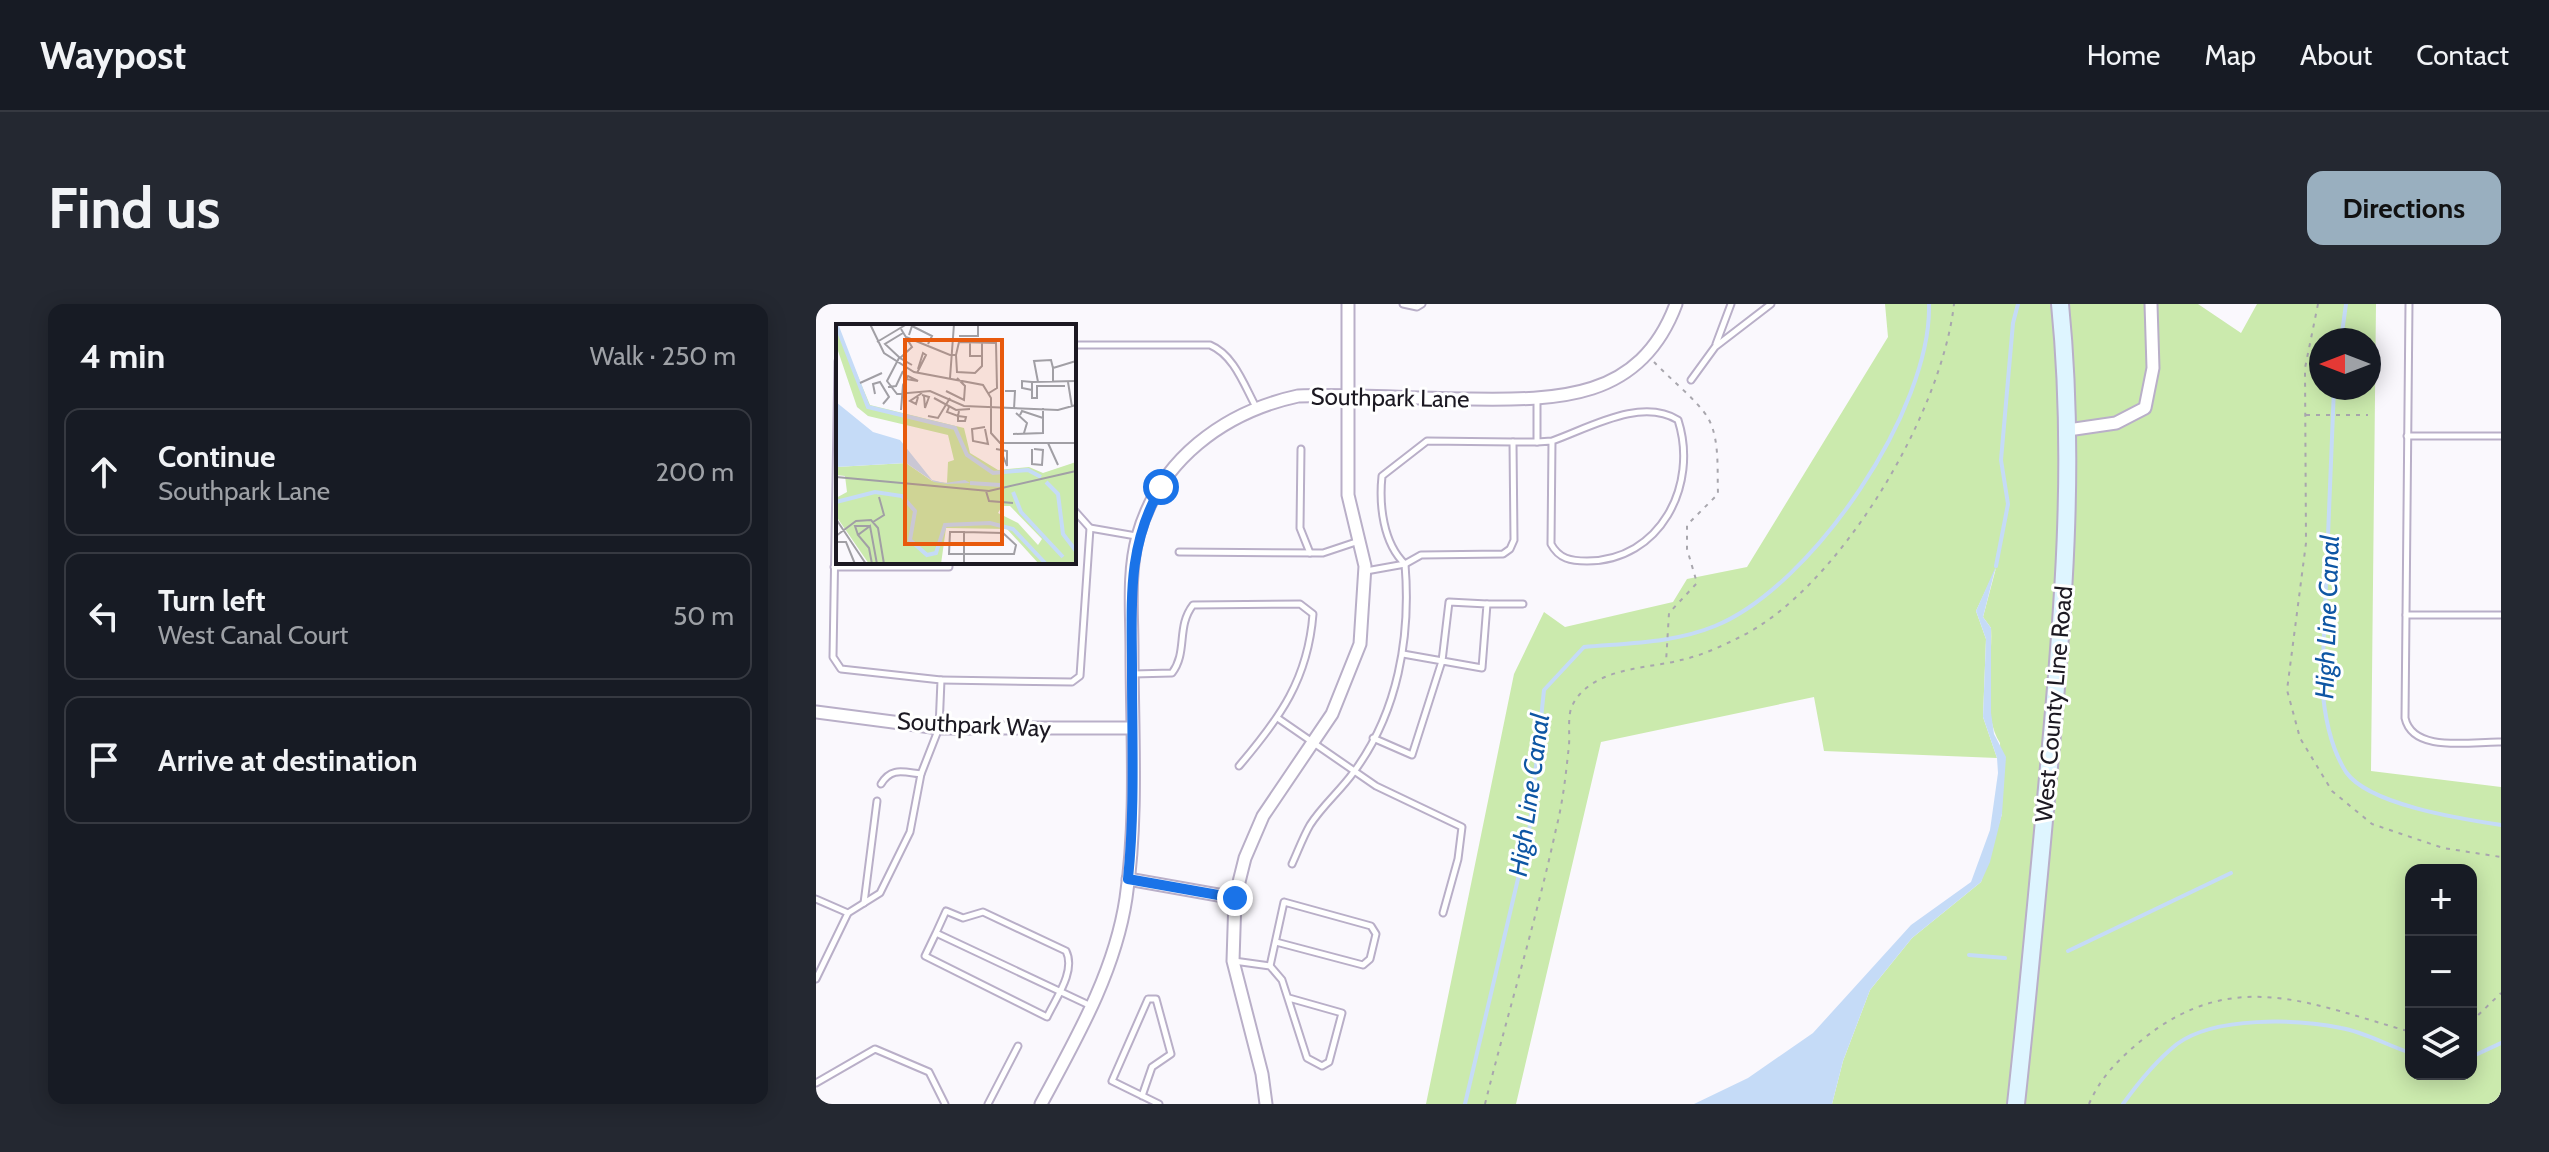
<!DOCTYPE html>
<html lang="en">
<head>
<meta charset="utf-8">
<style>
	body { margin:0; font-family:Cabin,sans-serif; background:#242831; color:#f1f3f6 }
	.controls { position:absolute; right:24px; bottom:24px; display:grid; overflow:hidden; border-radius:16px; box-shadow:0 4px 20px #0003 }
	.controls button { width:72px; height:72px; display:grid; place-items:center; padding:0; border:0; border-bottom:2px solid #363941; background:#171b24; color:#f1f3f6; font:40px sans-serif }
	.compass { position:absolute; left:1493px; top:24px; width:72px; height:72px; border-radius:50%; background:#171b24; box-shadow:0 4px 20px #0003; rotate:270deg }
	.stop { position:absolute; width:24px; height:24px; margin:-18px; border:6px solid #1a73e8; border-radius:50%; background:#fff }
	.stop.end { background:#1a73e8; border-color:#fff; box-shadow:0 2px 8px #0008 }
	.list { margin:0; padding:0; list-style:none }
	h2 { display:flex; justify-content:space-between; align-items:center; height:104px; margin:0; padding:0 32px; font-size:34px }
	h2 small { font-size:26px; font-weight:400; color:#9ea1a6 }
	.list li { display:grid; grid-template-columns:52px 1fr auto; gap:24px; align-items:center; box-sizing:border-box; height:128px; margin:0 16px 16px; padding:0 16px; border:2px solid #363941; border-radius:16px }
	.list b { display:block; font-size:30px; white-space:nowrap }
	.list p { margin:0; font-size:26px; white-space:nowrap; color:#9ea1a6 }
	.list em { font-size:26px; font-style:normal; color:#9ea1a6 }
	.icon { flex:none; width:44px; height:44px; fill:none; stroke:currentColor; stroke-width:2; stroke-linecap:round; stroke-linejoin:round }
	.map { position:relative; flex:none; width:1685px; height:800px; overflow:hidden; border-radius:16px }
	header { display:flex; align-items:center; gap:48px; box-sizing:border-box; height:112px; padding:0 40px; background:#171b24; border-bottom:2px solid #363941 }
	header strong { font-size:38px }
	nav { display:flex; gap:44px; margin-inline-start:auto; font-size:28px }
	.intro { display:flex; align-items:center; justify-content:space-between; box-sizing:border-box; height:192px; padding:0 48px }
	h1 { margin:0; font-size:56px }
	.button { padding:20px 36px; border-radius:16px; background:#99afbf; color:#111; font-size:28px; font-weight:700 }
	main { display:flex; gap:48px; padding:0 48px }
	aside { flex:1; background:#171b24; border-radius:16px; box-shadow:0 4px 20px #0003 }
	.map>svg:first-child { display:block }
	.green { fill:#cbeaad; fill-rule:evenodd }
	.water { fill:#c5dbf7 }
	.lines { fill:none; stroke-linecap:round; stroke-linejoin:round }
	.stream { stroke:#c5dbf7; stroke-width:4 }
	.lane-casing { stroke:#b9afc8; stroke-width:9 }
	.street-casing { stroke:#b9afc8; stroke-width:15 }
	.secondary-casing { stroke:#b9afc8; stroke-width:20 }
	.path { stroke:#a8a6ad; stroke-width:2; stroke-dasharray:4 6; stroke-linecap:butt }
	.lane { stroke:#fff; stroke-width:5 }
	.street { stroke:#fff; stroke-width:11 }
	.secondary { stroke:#def5ff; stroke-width:16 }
	.route { stroke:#1a73e8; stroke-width:10 }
	.labels { text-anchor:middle; stroke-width:6; stroke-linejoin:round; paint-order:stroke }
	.street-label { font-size:24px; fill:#1c1922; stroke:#fff }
	.water-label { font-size:26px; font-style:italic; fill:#0e56a4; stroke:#fff }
	.inset-river { fill:none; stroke:#c5dbf7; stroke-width:4 }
	.inset-road { fill:none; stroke:#a19fa5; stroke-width:2 }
	.view { fill:#e8590c; fill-opacity:0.15; stroke:#e8590c; stroke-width:4 }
	.inset-edge { fill:none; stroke:#1c1922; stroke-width:4 }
</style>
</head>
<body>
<header>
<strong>Waypost</strong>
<nav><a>Home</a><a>Map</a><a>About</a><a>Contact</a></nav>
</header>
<div class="intro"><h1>Find us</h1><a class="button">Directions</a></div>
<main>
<aside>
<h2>4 min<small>Walk · 250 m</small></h2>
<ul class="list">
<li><svg class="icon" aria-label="ahead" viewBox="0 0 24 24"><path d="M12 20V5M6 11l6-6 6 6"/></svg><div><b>Continue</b><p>Southpark Lane</p></div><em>200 m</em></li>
<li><svg class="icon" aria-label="left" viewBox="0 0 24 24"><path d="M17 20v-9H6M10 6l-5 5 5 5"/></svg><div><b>Turn left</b><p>West Canal Court</p></div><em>50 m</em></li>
<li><svg class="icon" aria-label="arrive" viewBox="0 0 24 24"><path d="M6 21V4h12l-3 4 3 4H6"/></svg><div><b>Arrive at destination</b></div></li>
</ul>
</aside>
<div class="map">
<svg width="1685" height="800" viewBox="0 0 1685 800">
	<rect width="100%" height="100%" fill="#faf8fd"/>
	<path class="green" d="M1069 0H1382L1425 29 1441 0H1560L1555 467 1685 483V800H1016L1027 757 1054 686 1096 634 1165 578 1186 510 1184 439C1165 410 1177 357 1175 324L1167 313 1180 264 1160 307 1170 335 1167 413 1181 454 1008 447 998 393 785 438 700 800H610L698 370 728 308 749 323 857 298 871 275 931 263 1072 33ZM1505 36H1553V84H1505ZM1595 566H1655V770H1595Z"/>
	<polygon class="water" points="1180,262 1167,313 1175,324 1175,409 1178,430 1190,453 1186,510 1174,558 1165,578 1096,634 1054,686 1027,757 1016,800 878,800 932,774 997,729 1095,621 1155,578 1174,526 1182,469 1181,454 1167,413 1170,335 1160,307"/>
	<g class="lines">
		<g class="stream">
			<polyline points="1525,36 1530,0"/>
			<path d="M1518 84 1506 380C1508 408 1514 443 1530 468 1553 501 1646 515 1685 521"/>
			<polyline points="1180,262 1192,200 1185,156 1197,19 1202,0"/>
			<polyline points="1252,647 1415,569"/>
			<polyline points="1153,651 1189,654"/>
			<polyline points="1655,753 1685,739"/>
			<path d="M649 800 713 528 728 386 768 343C812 339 858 339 899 322 997 282 1116 105 1113 0"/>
			<path d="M1307 800C1322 779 1341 756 1361 740 1399 712 1481 715 1525 724 1549 728 1572 742 1595 749"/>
		</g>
		<g class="lane-casing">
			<g id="lane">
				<polyline points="587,0 601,3 606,0"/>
				<polyline points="900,40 915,0"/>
				<path d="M258 41H394C418 51 428 81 440 103"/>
				<polyline points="875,76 899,43 955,0"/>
				<polyline points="1591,132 1685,132"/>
				<path d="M611 137 697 138 698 236 694 245 687 250 605 251 589 260C567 239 563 201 566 172Z"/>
				<polyline points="697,138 721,138 721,96"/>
				<path d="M721 138 736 137 735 240C743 255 755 257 771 257 844 257 883 181 862 116 825 93 773 124 736 137"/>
				<polyline points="485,145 484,224 494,249"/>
				<polyline points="274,224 320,232"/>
				<polyline points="363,248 507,249 543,237"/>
				<polyline points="18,263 133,263 133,258"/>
				<polyline points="671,300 707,300"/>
				<polyline points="1590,311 1593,0"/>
				<path d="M1685 311H1590L1589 414C1597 450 1657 437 1685 438"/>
				<path d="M317 370 356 369C372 348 360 323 377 301L484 300 497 310C492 375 464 414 423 462"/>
				<polyline points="125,376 256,378 264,372 274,224 258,206"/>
				<polyline points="463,415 560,482 646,523 642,555 627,609"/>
				<polyline points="557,434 596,451 626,357 633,298 671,300 666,364 587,350"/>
				<path d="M65 480C75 463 87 468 105 470"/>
				<path d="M476 560C482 547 487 533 494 521 506 502 524 487 537 469 582 409 595 333 589 260L550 267"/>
				<polyline points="0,595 32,609"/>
				<polyline points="48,599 61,497"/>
				<path d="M120 629 130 607 147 614 167 608 250 647C260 667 240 694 231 713L109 652 120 629 275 702"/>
				<polyline points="418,657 454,662 466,676 491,754 506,762 513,758 526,709 473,694"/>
				<polyline points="454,662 468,598 555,622 560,630 554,655 547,661 460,638"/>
				<polyline points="0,675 32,609 64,589 94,528 105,470 123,424 125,376 25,365 17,353 22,57"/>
				<polyline points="0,779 59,745 113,768 129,800"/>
				<polyline points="326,792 336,763 355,750 340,695 332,695 296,777 343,800"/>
				<polyline points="172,800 202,742"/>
			</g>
		</g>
		<g class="street-casing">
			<g id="street">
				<polyline points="1252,126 1300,119 1329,104 1337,64 1335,0"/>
				<polyline points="0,408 123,424 316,424"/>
				<polyline points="312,575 419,594"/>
				<path d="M225 800C260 735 299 668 310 594 322 513 316 428 316 346 316 308 312 268 322 232 343 156 408 108 482 92 539 90 597 95 654 95 741 96 824 97 860 0"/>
				<polyline points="450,800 446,770 417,657 419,594 429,554 447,512 516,410 544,340 549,262 532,191 532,0"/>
			</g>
		</g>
		<g class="secondary-casing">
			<path id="secondary" d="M1200 800C1212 691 1222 582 1232 473 1247 315 1260 158 1244 0"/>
		</g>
		<g class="path">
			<polyline points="1502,0 1489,64 1490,239 1471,386 1484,434 1516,487 1556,520 1627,544 1685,553"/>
			<path d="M838 58C853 74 882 97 892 114 904 135 901 166 902 190L871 221V245L881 279 853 309 850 358"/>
			<polyline points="1490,111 1552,111"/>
			<polyline points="1655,718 1685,689"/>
			<path d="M669 800C692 708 720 617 740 525 747 498 750 469 753 441 754 429 751 410 757 400 777 363 831 365 865 356 884 352 904 343 922 334 1023 286 1126 109 1138 0"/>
			<path d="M1273 800C1285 772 1304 754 1327 735 1418 662 1495 700 1595 728"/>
		</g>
		<use href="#lane" class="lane"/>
		<use href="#street" class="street"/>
		<use href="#secondary" class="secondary"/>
	</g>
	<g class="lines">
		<path class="route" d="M345 183C310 244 316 299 316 367 316 436 319 506 312 575L419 594"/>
	</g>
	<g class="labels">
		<g class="street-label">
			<text transform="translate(574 94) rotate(1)" y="8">Southpark Lane</text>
			<text transform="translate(1238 400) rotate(-85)" y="8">West County Line Road</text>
			<text transform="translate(158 421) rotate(3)" y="8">Southpark Way</text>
		</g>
		<g class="water-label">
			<text transform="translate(1511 313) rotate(-88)" y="9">High Line Canal</text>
			<text transform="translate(713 491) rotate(-82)" y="9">High Line Canal</text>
		</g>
	</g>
	<g transform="translate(20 20)">
		<rect width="240" height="240" fill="#faf8fd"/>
		<path d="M0 0 34 81 128 104 134 129 162 146 193 143 207 149 240 138V240H203L171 205 110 204 105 240H33L0 192V174L11 168 9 152 0 151V143L70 139 96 157 111 159 112 138 118 136 112 111 32 92 21 83 0 21ZM166 182H174L206 215 202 221 182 199 162 189Z" fill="#cbeaad" fill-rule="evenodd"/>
		<path d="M0 78 37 108 64 116 96 156 109 159 129 156 134 159 111 160 98 158 70 139 0 143Z" fill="#c5dbf7"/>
		<path class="inset-river" d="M0 0 32 83 119 104 131 131 157 149 192 146 205 153M210 158 222 170 227 210 240 227M134 159 164 161M177 168 185 188 227 233M0 178 39 168 66 172 79 187 74 216 91 231 100 229 109 201 154 199 177 205 210 240"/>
		<path class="inset-road" d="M34 0 48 29 78 48 147 61 155 74V109L164 119H240M65 5 76 23 64 34 76 41M73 11 76 2 96 12 92 20M123 12H142V0M70 13 114 31H120L123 18 160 19 161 64 153 69M41 18 71 0M134 18V32H146M120 31 121 48 139 49 146 42V18M63 34 51 57 61 70 94 67 128 82 222 86 240 81M64 34 49 20 67 9M81 49 90 31 87 29 82 45M114 54 118 0M196 58 186 57V64L196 66M202 58 198 37 215 36 217 44M217 58V44L240 37M232 58 236 83M24 59 46 49M229 62H201V74H196V58L240 57M52 63 60 62 67 47M110 67 128 76 129 62 121 54M169 67H179L178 85M39 70 37 60 44 58 53 73 47 80M86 71 93 73 89 84 88 72M82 73 80 80 74 77 86 69M98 74 120 86 134 85M113 83 111 88 122 92 130 93 129 97H122V92L123 87M65 86 67 61 70 55 72 52 82 57 70 55M180 89 191 99 188 109M184 91 186 87 207 94M92 92 102 94 114 74M149 103 136 105 137 117 152 120 149 105M177 110 207 109V84M212 119 222 141M160 125 171 127V142L167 132M196 125V140L206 141 207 126 198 125M0 153 153 167 240 147M150 167 153 177 177 179M0 195 30 240M37 198 48 191 43 173M128 208 167 209 180 221 178 230H113L114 208H128V240M22 211 19 202H34M0 212 20 197 35 196 42 204 48 240M0 218H10L19 240M36 240 33 224 22 211 34 202 41 240M140 240H195"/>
		<path class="view" d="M69 16H166V220H69Z"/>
		<rect width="240" height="240" class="inset-edge"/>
	</g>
</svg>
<div class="controls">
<button>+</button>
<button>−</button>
<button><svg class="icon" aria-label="layers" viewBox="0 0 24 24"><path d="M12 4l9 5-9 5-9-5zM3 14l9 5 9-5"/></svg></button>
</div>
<svg class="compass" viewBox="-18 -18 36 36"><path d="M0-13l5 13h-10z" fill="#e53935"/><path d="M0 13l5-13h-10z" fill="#9ea1a6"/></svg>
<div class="stop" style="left:345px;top:183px"></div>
<div class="stop end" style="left:419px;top:594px"></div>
</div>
</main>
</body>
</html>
